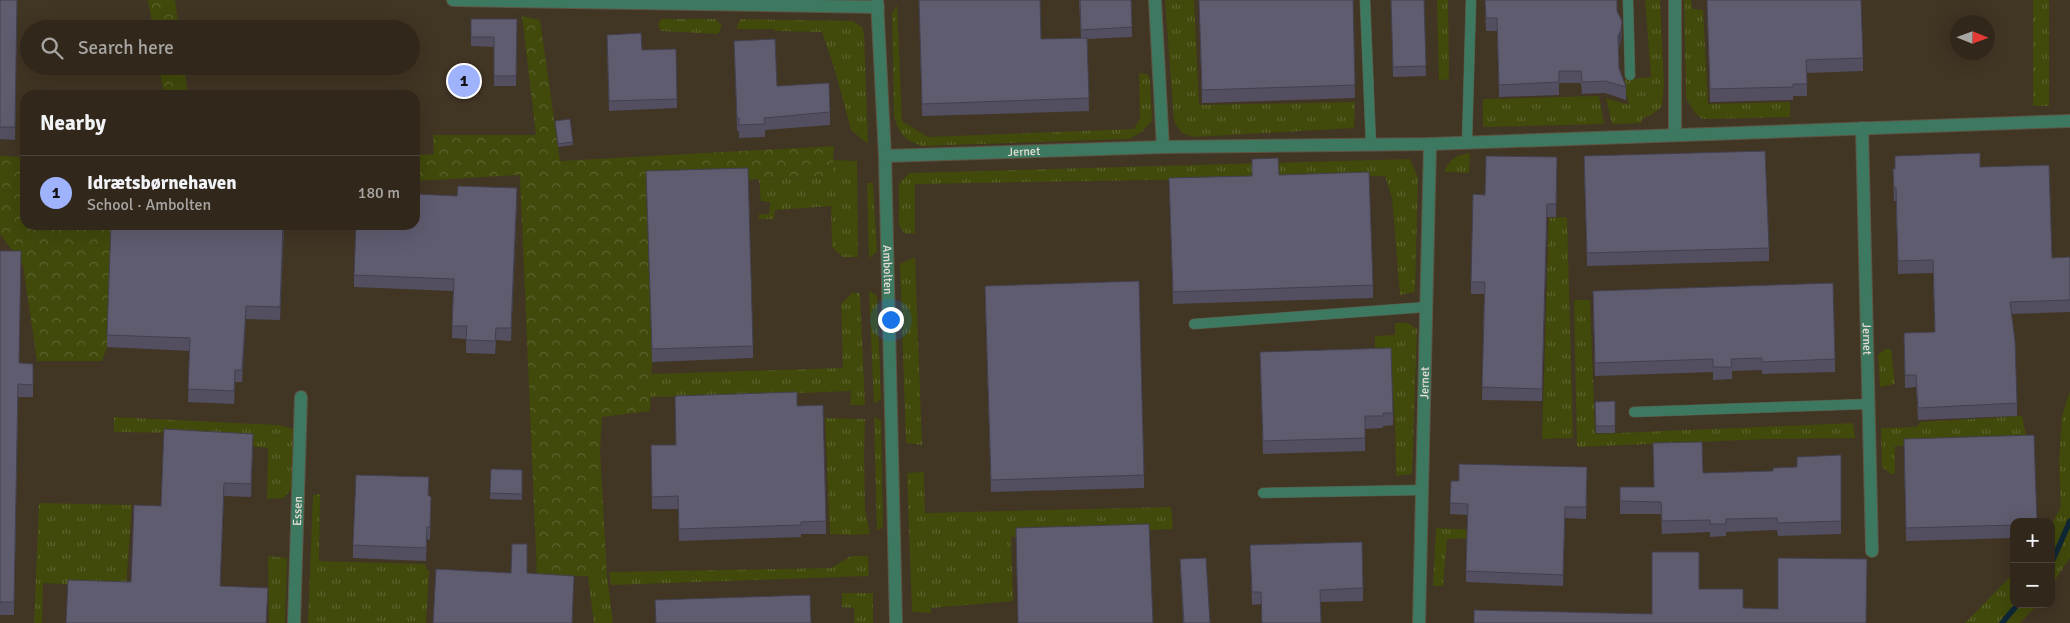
<!DOCTYPE html>
<html lang="en">
<head>
<meta charset="utf-8">
<style>
	body { margin:0; font-family:Signika,sans-serif; background:#393024; color:#f1f3f6 }
	.controls { position:absolute; right:15px; bottom:15px; display:grid; overflow:hidden; border-radius:10px; box-shadow:0 5px 20px #0002 }
	.controls button { width:45px; height:45px; display:grid; place-items:center; padding:0; border:0; border-bottom:1px solid #4c443a; background:#31281b; color:#f1f3f6; font:25px sans-serif }
	.compass { position:absolute; left:1950px; top:15px; width:45px; height:45px; border-radius:50%; background:#31281b; box-shadow:0 5px 20px #0002; rotate:91deg }
	.you { position:absolute; left:890px; top:319px; width:18px; height:18px; margin:-12px; border:4px solid #fff; border-radius:50%; background:#1a73e8; box-shadow:0 0 0 8px #1a73e833 }
	.badge { display:grid; place-items:center; width:32px; height:32px; border-radius:50%; background:#9fb3fd; color:#111; font-size:16px; font-weight:700 }
	.pin { position:absolute; translate:-50% -50%; border:2px solid #fff; box-shadow:0 1px 5px #0006 }
	.list { margin:0; padding:0; list-style:none }
	h2 { display:flex; justify-content:space-between; align-items:center; height:65px; margin:0; padding:0 20px; font-size:21px }
	h2 small { font-size:16px; font-weight:400; color:#a8a6a3 }
	.list li { display:grid; grid-template-columns:32px 1fr auto; gap:15px; align-items:center; box-sizing:border-box; height:75px; padding:0 20px; border-top:1px solid #4c443a }
	.list b { display:block; font-size:19px; white-space:nowrap }
	.list p { margin:0; font-size:16px; white-space:nowrap; color:#a8a6a3 }
	.list em { font-size:16px; font-style:normal; color:#a8a6a3 }
	.icon { flex:none; width:28px; height:28px; fill:none; stroke:currentColor; stroke-width:2; stroke-linecap:round; stroke-linejoin:round }
	.map { position:relative; flex:none; width:2070px; height:623px; overflow:hidden }
	.search { position:absolute; background:#31281b; box-shadow:0 5px 20px #0002; left:20px; top:20px; width:400px; height:55px; display:flex; align-items:center; gap:12px; box-sizing:border-box; padding:0 18px; border-radius:28px; color:#a8a6a3; font-size:19px }
	.panel { position:absolute; background:#31281b; box-shadow:0 5px 20px #0002; left:20px; top:90px; width:400px; height:140px; border-radius:15px }
	.map>svg:first-child { display:block }
	.grass { fill:url(#grass-tufts) }
	.forest { fill:url(#forest-crowns) }
	.lines { fill:none; stroke-linecap:round; stroke-linejoin:round }
	.stream { stroke:#0f2736; stroke-width:5.5 }
	.service-casing { stroke:#5f5344; stroke-width:11 }
	.minor-casing { stroke:#5f5344; stroke-width:14 }
	.service { stroke:#3d7860; stroke-width:10 }
	.minor { stroke:#3d7860; stroke-width:12 }
	.wall { fill:#534f60 }
	.shaded-wall { fill:#43404e }
	.building { fill:#605c70; stroke:#43404e }
	.labels { text-anchor:middle; stroke-width:4; stroke-linejoin:round; paint-order:stroke }
	.street-label { font-size:12px; fill:#e6ded4; stroke:#372b1b }
</style>
</head>
<body>
<div class="map">
<svg width="2070" height="623" viewBox="0 0 2070 623">
	<defs>
		<pattern id="grass-tufts" width="24" height="20" patternUnits="userSpaceOnUse" patternTransform="scale(1.25)"><rect width="24" height="20" fill="#41490b"/><path d="M3 7l-1-3M5 7V3M7 7l1-3M15 17l-1-3M17 17v-4M19 17l1-3" fill="none" stroke="#5c632e"/></pattern>
		<pattern id="forest-crowns" width="20" height="18" patternUnits="userSpaceOnUse" patternTransform="scale(1.25)"><rect width="20" height="18" fill="#41490b"/><path d="M2 6a3 3 0 1 1 6 0M12 15a3 3 0 1 1 6 0" fill="none" stroke="#5c632e"/></pattern>
	</defs>
	<rect width="100%" height="100%" fill="#413524"/>
	<g class="grass">
		<polygon points="1165,0 1194,0 1199,105 1355,102 1354,128 1193,137 1182,133 1174,121"/>
		<polygon points="1437,0 1448,0 1449,79 1439,80"/>
		<polygon points="1645,0 1660,0 1664,84 1662,106 1653,114 1642,119 1641,123 1612,124 1606,98 1629,105 1623,80 1651,77"/>
		<polygon points="1684,0 1691,0 1692,9 1703,10 1708,104 1790,102 1790,117 1702,119 1694,112 1686,98"/>
		<rect x="2033" y="0" width="16" height="106"/>
		<path d="M897 5 902 121 928 137 1134 129 1140 118 1139 73 1147 74 1150 79 1152 121 1142 132 1129 139 922 146C903 139 900 135 894 116L892 14Z"/>
		<polygon points="661,19 716,19 722,26 718,34 661,31 658,25"/>
		<polygon points="741,19 853,21 862,27 864,34 868,144 851,130 835,70 822,32 775,31 774,29 737,29 737,25"/>
		<polygon points="1599,96 1604,124 1483,127 1483,99"/>
		<path d="M1470 153 1469 173 1444 172C1451 158 1454 156 1470 153Z"/>
		<polygon points="1410,159 1418,178 1415,292 1400,295 1392,198 1385,176 915,184 915,234 904,233 899,225 899,184 909,173"/>
		<polygon points="833,160 857,161 858,257 843,257 832,247 831,206 775,210 774,219 759,219 759,214 769,214 770,202 761,201 759,179 831,176"/>
		<polygon points="867,183 873,183 877,252 869,258"/>
		<polygon points="1567,217 1573,438 1542,439 1549,218"/>
		<polygon points="915,257 922,445 906,443 900,264"/>
		<polygon points="869,291 877,296 881,399 874,404"/>
		<polygon points="852,293 860,293 865,405 850,405 851,391 732,396 650,397 651,374 843,368 841,304"/>
		<polygon points="1574,300 1590,300 1595,434 1853,423 1855,438 1768,439 1577,447"/>
		<polygon points="1395,323 1408,323 1417,329 1412,474 1396,476 1395,424 1390,358 1375,358 1375,336 1395,335"/>
		<polygon points="1885,349 1891,349 1895,384 1880,387 1878,355"/>
		<polygon points="2070,391 2070,558 2051,586 2051,525 2061,507 2059,462 2062,416"/>
		<polygon points="2022,416 2028,444 1895,446 1895,474 1891,474 1882,467 1881,428 1914,427 1918,426 1920,422"/>
		<polygon points="114,417 279,425 293,429 291,489 284,498 267,499 268,448 194,440 193,433 114,432"/>
		<polygon points="874,417 881,420 883,527 877,531"/>
		<polygon points="825,418 865,419 864,453 865,510 870,534 853,535 830,534"/>
		<polygon points="924,472 925,513 1171,507 1173,529 1011,537 1013,601 931,608 931,613 912,612 907,473"/>
		<polygon points="320,494 319,561 425,564 427,570 429,570 426,623 308,623 313,495"/>
		<polygon points="39,503 132,505 126,587 43,583 42,623 34,623"/>
		<polygon points="1436,528 1511,532 1511,537 1447,539 1443,586 1433,586"/>
		<polygon points="268,556 287,558 285,623 269,623"/>
		<polygon points="851,556 868,556 869,576 611,585 609,572 831,568"/>
		<polygon points="2014,573 2014,604 2038,604 2020,623 1965,623"/>
		<polygon points="588,576 607,576 613,623 594,623"/>
		<polygon points="842,593 873,593 873,623 854,623 854,608 842,607"/>
	</g>
	<g class="forest">
		<polygon points="148,0 175,0 179,29 153,29"/>
		<polygon points="522,16 540,20 560,161 834,146 832,176 646,184 652,362 650,411 602,417 600,450 607,576 537,576 520,175 415,181 415,155 434,154 433,135 536,135"/>
		<polygon points="159,66 184,66 188,95 164,95"/>
		<polygon points="0,156 25,157 25,225 187,225 187,240 107,347 102,361 37,361 23,265 0,234"/>
	</g>
	<g class="lines">
		<g class="stream">
			<polyline points="2051,564 2070,521"/>
			<polyline points="2002,623 2018,604"/>
		</g>
		<g class="service-casing">
			<g id="service">
				<polyline points="1365,0 1371,145"/>
				<polyline points="1628,0 1630,75"/>
				<polyline points="1467,143 1471,0"/>
				<polyline points="1194,324 1426,307"/>
				<polyline points="1634,412 1868,404"/>
				<polyline points="1263,493 1422,490"/>
			</g>
		</g>
		<g class="minor-casing">
			<g id="minor">
				<polyline points="453,0 878,7"/>
				<path id="s1" d="M877 0 885 156 896 623"/>
				<polyline points="1155,0 1163,147"/>
				<polyline points="1675,0 1675,134"/>
				<path id="s2" d="M1862 128 1872 551"/>
				<path id="s3" d="M885 156 1163 147 1430 144 2070 121"/>
				<path id="s4" d="M294 623 301 397"/>
				<path id="s5" d="M1419 623 1430 144"/>
			</g>
		</g>
		<use href="#service" class="service"/>
		<use href="#minor" class="minor"/>
	</g>
	<g class="wall">
		<polygon points="0,0 17,0 15,140 0,139"/>
		<polygon points="919,0 1040,0 1041,39 1081,38 1079,0 1131,0 1132,37 1087,39 1089,111 922,116"/>
		<polygon points="1199,0 1353,0 1355,98 1202,103"/>
		<polygon points="1391,0 1424,0 1426,76 1393,77"/>
		<polygon points="1485,0 1617,11 1622,34 1621,42 1619,48 1619,68 1626,87 1626,100 1605,93 1582,94 1581,83 1559,83 1559,95 1499,97 1497,31 1486,31"/>
		<polygon points="1707,0 1863,58 1863,71 1807,73 1807,96 1793,96 1793,100 1710,102"/>
		<polygon points="471,19 517,19 516,86 494,86 494,47 471,46"/>
		<polygon points="734,41 777,86 830,112 830,125 765,130 765,137 739,138 739,131 737,131"/>
		<polygon points="607,44 642,50 677,99 677,108 609,111"/>
		<polygon points="555,121 573,142 573,145 558,147"/>
		<polygon points="1584,156 1769,248 1769,261 1587,266"/>
		<polygon points="1557,157 1556,217 1547,217 1542,401 1482,400 1484,294 1471,294 1471,282 1485,195"/>
		<polygon points="1980,167 2052,258 2070,257 2070,312 2011,314 2017,403 2017,416 1918,420 1916,387 1905,388 1904,333 1935,332 1933,273 1898,274 1896,201 1894,201 1893,169"/>
		<polygon points="646,171 753,346 753,358 652,362"/>
		<polygon points="1279,175 1373,285 1373,298 1173,304 1169,178"/>
		<polygon points="457,196 517,201 511,341 496,340 495,354 466,353 466,339 452,338 453,291 354,287 354,275"/>
		<polygon points="284,225 280,320 246,319 242,382 235,382 234,404 188,402 190,351 107,347 107,335 187,228"/>
		<polygon points="0,251 19,363 33,364 33,397 18,397 14,615 0,615"/>
		<polygon points="985,298 1144,475 1144,488 991,492"/>
		<polygon points="1593,303 1835,359 1835,372 1762,374 1762,370 1732,371 1732,379 1713,380 1713,372 1595,376"/>
		<polygon points="1260,352 1393,413 1393,425 1383,426 1383,428 1365,429 1365,451 1263,454"/>
		<polygon points="675,396 797,406 826,521 826,534 801,534 801,537 679,541 678,509 652,509 651,458 651,445 676,445"/>
		<polygon points="1615,401 1615,433 1596,433 1595,402"/>
		<polygon points="253,446 251,497 224,496 220,586 268,601 131,582 161,506"/>
		<polygon points="1904,451 2014,522 2014,538 1906,541"/>
		<polygon points="1841,455 1841,534 1778,536 1777,530 1726,532 1726,536 1710,537 1710,532 1662,534 1661,514 1620,514 1620,487 1654,487 1703,473 1773,471 1797,467"/>
		<polygon points="1587,467 1586,519 1565,518 1563,586 1466,582 1467,515 1450,514 1451,481 1459,481"/>
		<polygon points="491,469 522,470 522,500 490,499"/>
		<polygon points="429,490 428,496 431,510 430,540 427,539 426,561 353,558 353,545"/>
		<polygon points="1250,545 1363,588 1363,601 1320,602 1321,623 1262,623 1261,604 1252,605"/>
		<polygon points="1180,559 1210,623 1183,623"/>
	</g>
	<g class="shaded-wall">
		<polygon points="1622,21 1621,42 1618,48 1618,36"/>
		<polygon points="517,188 517,201 511,341 511,328"/>
		<polygon points="283,225 284,225 280,320 280,307"/>
		<polygon points="246,306 246,319 242,382 242,370"/>
		<polygon points="253,434 253,446 251,497 251,484"/>
		<polygon points="224,483 224,496 220,599 220,586"/>
	</g>
	<g class="building">
		<polygon points="0,0 17,0 15,127 0,127"/>
		<polygon points="919,0 1040,0 1041,39 1087,38 1089,98 922,104"/>
		<polygon points="1080,0 1131,0 1132,27 1081,30"/>
		<polygon points="1199,0 1353,0 1355,85 1202,90"/>
		<polygon points="1391,0 1424,0 1426,66 1393,67"/>
		<polygon points="1485,0 1617,0 1617,11 1622,21 1621,30 1618,36 1619,68 1626,87 1605,81 1582,82 1581,71 1559,71 1559,82 1499,85 1497,18 1486,18"/>
		<polygon points="1707,0 1861,0 1863,58 1806,60 1807,84 1793,84 1793,87 1710,89"/>
		<polygon points="471,19 517,19 516,76 494,76 494,37 471,37"/>
		<polygon points="641,33 642,50 676,49 677,99 609,101 607,35"/>
		<polygon points="775,39 777,86 829,83 830,112 764,118 765,124 739,125 739,118 737,118 734,41"/>
		<polygon points="570,119 573,142 558,144 555,121"/>
		<polygon points="1765,151 1769,248 1587,253 1584,156"/>
		<polygon points="1980,153 1980,167 2049,165 2052,258 2070,257 2070,300 2010,302 2015,341 2017,403 1918,408 1916,375 1905,375 1904,333 1935,332 1933,260 1898,261 1896,188 1894,188 1893,169 1895,169 1895,156"/>
		<polygon points="1486,156 1557,157 1556,204 1547,204 1542,389 1482,387 1485,282 1471,282 1473,194 1485,195"/>
		<polygon points="1278,158 1279,175 1369,172 1373,285 1173,292 1169,178 1252,176 1252,159"/>
		<polygon points="748,168 753,346 652,349 646,171"/>
		<polygon points="458,186 517,188 511,328 496,328 495,341 466,340 467,326 452,326 454,279 354,275 356,225 415,225 415,194 457,196"/>
		<polygon points="111,225 187,228 187,225 283,225 280,307 246,306 242,370 235,370 234,391 188,389 190,338 107,335"/>
		<polygon points="0,251 21,251 19,363 33,364 33,385 18,384 14,602 0,602"/>
		<polygon points="1139,281 1144,475 991,480 985,286"/>
		<polygon points="1833,283 1835,359 1762,362 1762,358 1731,359 1732,367 1713,367 1713,359 1595,363 1593,291"/>
		<polygon points="1391,348 1393,413 1383,413 1383,416 1365,416 1365,438 1263,441 1260,352"/>
		<polygon points="797,392 797,406 823,405 826,521 801,522 801,525 679,529 678,496 652,497 651,445 676,445 675,396"/>
		<polygon points="1615,401 1615,426 1596,426 1595,402"/>
		<polygon points="164,429 253,434 251,484 224,483 220,586 268,588 266,623 66,623 68,580 131,582 134,505 161,506"/>
		<polygon points="2034,435 2037,522 2014,522 2014,525 1906,528 1904,439"/>
		<polygon points="1702,442 1703,473 1773,471 1773,468 1797,467 1797,457 1841,455 1841,521 1778,523 1777,518 1726,519 1726,524 1710,524 1710,520 1662,521 1661,502 1620,501 1620,487 1654,487 1653,443"/>
		<polygon points="1459,464 1587,467 1586,507 1565,507 1563,575 1466,571 1468,504 1450,503 1451,481 1459,481"/>
		<polygon points="491,469 522,470 522,494 490,493"/>
		<polygon points="356,475 429,477 428,495 431,497 430,527 427,527 426,548 353,545"/>
		<polygon points="1149,524 1153,623 1018,623 1016,528"/>
		<polygon points="1362,542 1363,588 1320,590 1321,623 1262,623 1261,592 1252,592 1250,545"/>
		<polygon points="512,544 527,544 527,573 574,576 572,623 433,623 436,569 511,573"/>
		<polygon points="1652,552 1699,552 1699,589 1743,589 1743,608 1778,609 1778,558 1867,559 1866,623 1474,623 1474,610 1652,614"/>
		<polygon points="1206,558 1210,623 1184,623 1180,559"/>
		<polygon points="810,595 811,623 656,623 655,600"/>
	</g>
	<g class="labels">
		<g class="street-label">
			<text dy="4" stroke="none"><textPath href="#s3" startOffset="139">Jernet</textPath></text>
			<text dy="4" stroke="none"><textPath href="#s1" startOffset="270">Ambolten</textPath></text>
			<text dy="4" stroke="none"><textPath href="#s2" startOffset="211">Jernet</textPath></text>
			<text dy="4" stroke="none"><textPath href="#s5" startOffset="240">Jernet</textPath></text>
			<text dy="4" stroke="none"><textPath href="#s4" startOffset="112">Essen</textPath></text>
		</g>
	</g>
</svg>
<div class="controls">
<button>+</button>
<button>−</button>
</div>
<svg class="compass" viewBox="-18 -18 36 36"><path d="M0-13l5 13h-10z" fill="#e53935"/><path d="M0 13l5-13h-10z" fill="#a8a6a3"/></svg>
<div class="you"></div>
<div class="pin badge" style="left:464px;top:81px">1</div>
<div class="search"><svg class="icon" aria-label="search" viewBox="0 0 24 24"><circle cx="10" cy="10" r="6"/><path d="M15 15l6 6"/></svg>Search here</div>
<section class="panel">
<h2>Nearby<small></small></h2>
<ul class="list">
<li><span class="badge">1</span><div><b>Idrætsbørnehaven</b><p>School · Ambolten</p></div><em>180 m</em></li>
</ul>
</section>
</div>
</body>
</html>
